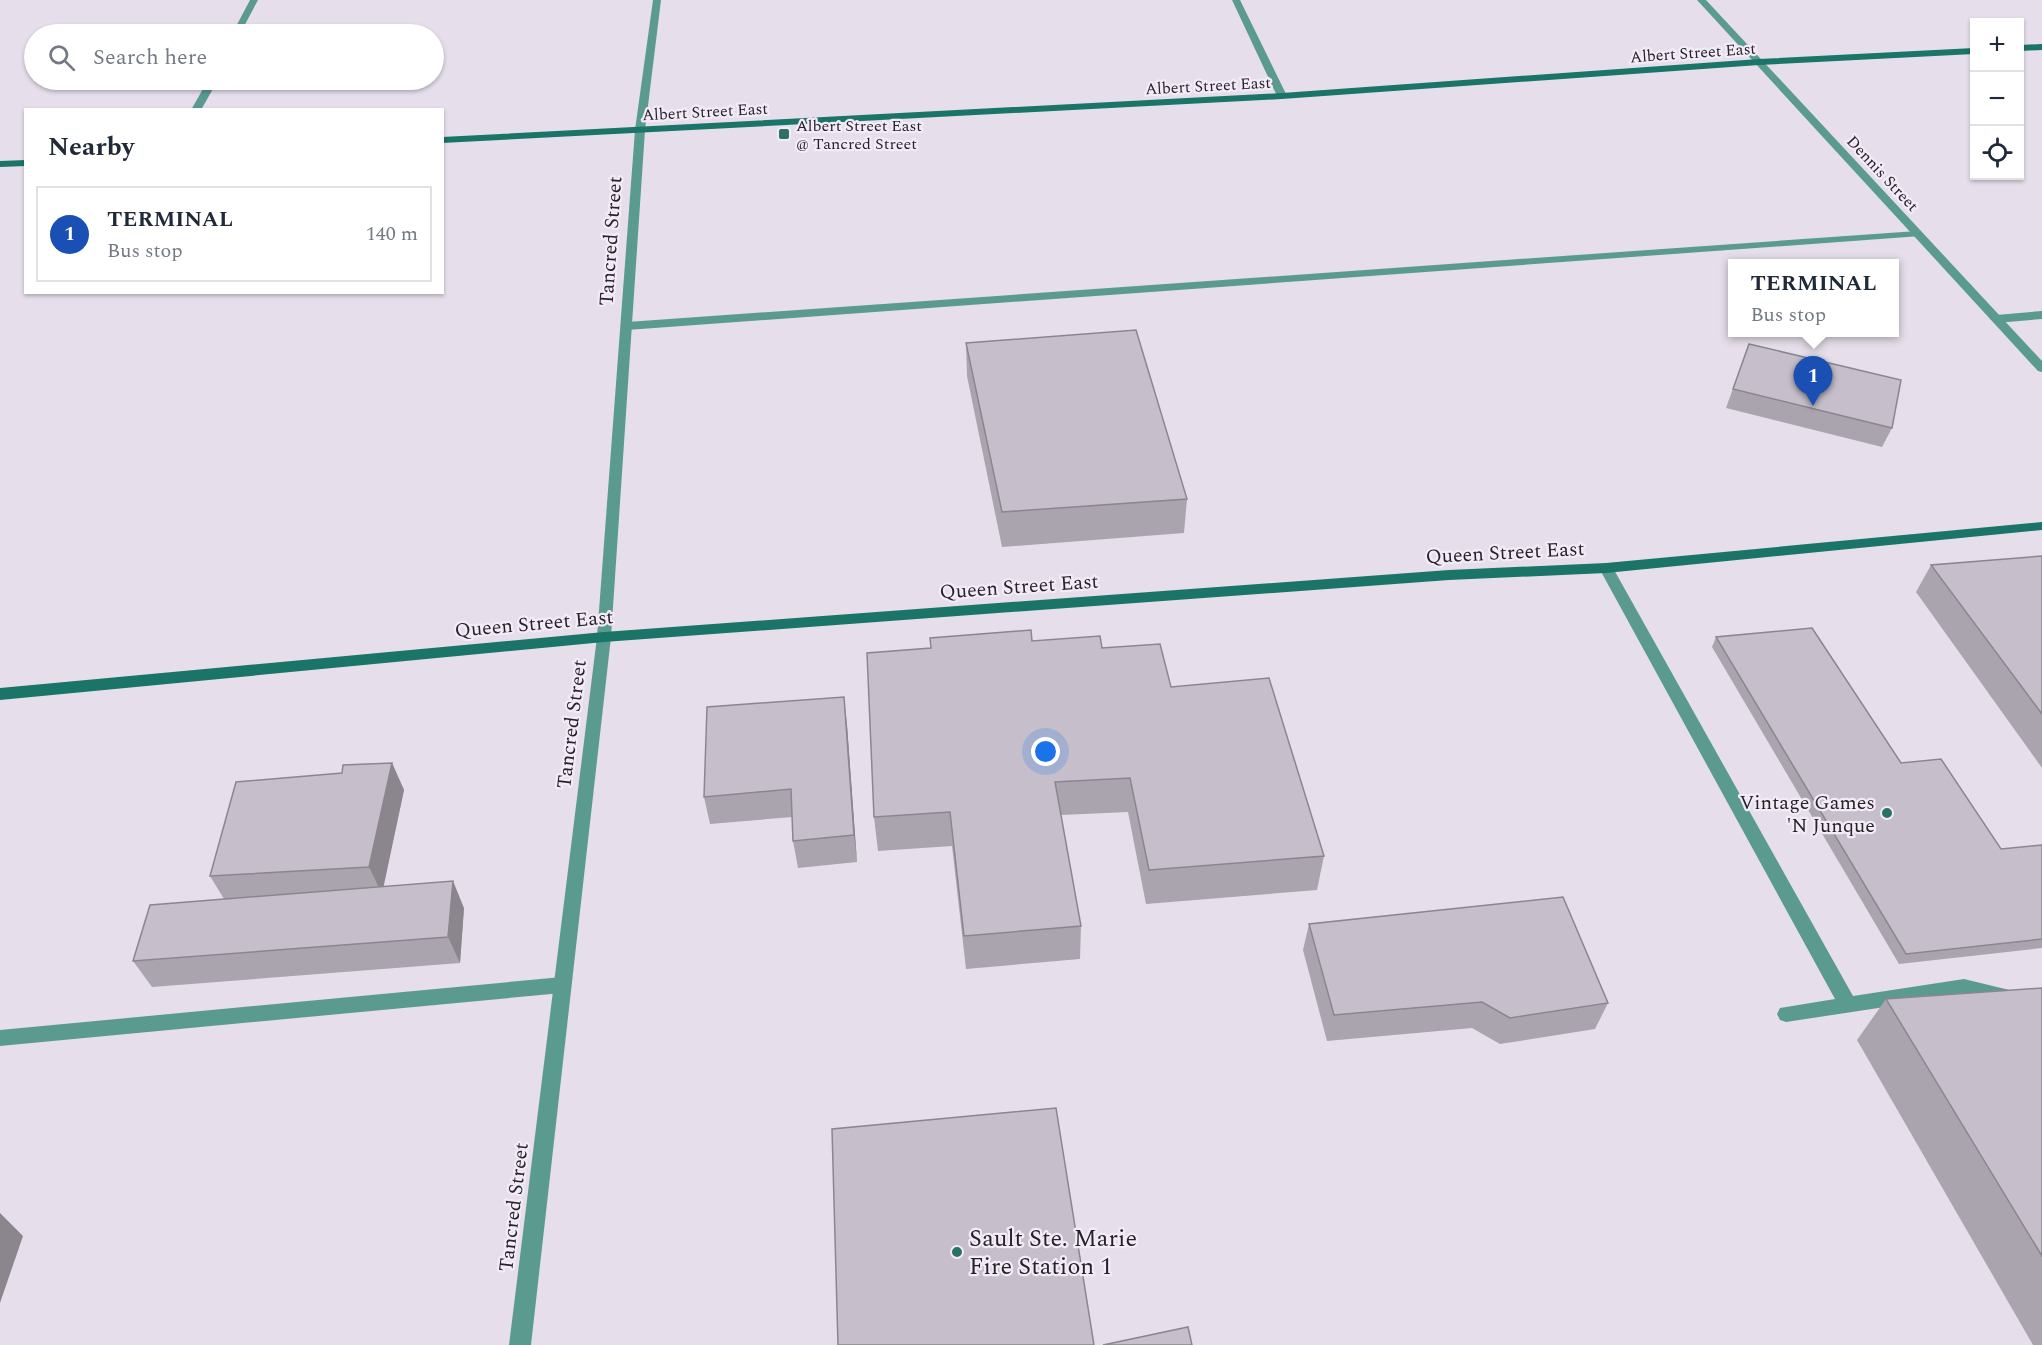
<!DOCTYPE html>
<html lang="en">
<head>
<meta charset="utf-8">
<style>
	body { margin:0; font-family:Spectral,serif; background:#f2f2f3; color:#1f2937 }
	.controls { position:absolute; right:18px; top:18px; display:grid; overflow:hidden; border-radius:0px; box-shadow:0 2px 4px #0004 }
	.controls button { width:54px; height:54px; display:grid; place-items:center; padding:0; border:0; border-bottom:2px solid #e0e1e3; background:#fff; color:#1f2937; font:30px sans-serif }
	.you { position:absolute; left:1046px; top:752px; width:21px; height:21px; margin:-15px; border:4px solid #fff; border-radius:50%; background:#1a73e8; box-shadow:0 0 0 9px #1a73e833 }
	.badge { display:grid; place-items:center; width:39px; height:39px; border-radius:50%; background:#0f766e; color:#fff; font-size:20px; font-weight:700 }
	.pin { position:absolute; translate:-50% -50px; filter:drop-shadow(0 2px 3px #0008) }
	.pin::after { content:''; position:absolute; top:32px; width:21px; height:18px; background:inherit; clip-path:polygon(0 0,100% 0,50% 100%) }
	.popup { position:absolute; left:1728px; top:259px; width:171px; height:78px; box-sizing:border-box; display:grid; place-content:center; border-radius:0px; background:#fff; filter:drop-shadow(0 2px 4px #0005); font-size:20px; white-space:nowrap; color:#747a83 }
	.popup b { font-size:22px; color:#1f2937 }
	.popup::after { content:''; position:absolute; left:50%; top:100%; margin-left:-12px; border:12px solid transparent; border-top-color:#fff }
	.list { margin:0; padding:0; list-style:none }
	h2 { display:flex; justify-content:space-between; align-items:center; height:78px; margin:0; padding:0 24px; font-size:26px }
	h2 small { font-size:20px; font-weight:400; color:#747a83 }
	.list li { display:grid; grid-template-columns:39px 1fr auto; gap:18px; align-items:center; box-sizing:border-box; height:96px; margin:0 12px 12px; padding:0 12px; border:2px solid #e0e1e3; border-radius:0px }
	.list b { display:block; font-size:22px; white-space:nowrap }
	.list p { margin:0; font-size:20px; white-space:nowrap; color:#747a83 }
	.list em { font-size:20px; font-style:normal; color:#747a83 }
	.icon { flex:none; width:33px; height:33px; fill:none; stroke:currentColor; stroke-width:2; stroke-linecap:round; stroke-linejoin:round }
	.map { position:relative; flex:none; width:2042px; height:1345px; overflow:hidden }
	.search { position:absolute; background:#fff; box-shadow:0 2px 4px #0004; left:24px; top:24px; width:420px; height:66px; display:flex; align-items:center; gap:15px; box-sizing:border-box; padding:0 21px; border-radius:33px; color:#747a83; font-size:22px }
	.panel { position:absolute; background:#fff; box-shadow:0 2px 4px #0004; left:24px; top:108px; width:420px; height:186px; border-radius:0px }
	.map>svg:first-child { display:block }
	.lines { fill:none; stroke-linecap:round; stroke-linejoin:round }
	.service { fill:#5b9b8f; fill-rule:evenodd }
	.minor { fill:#5b9b8f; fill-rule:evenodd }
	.secondary { fill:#1b7468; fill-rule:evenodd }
	.wall { fill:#aaa4af }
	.shaded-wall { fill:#8b868e }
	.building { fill:#c6bfcb; stroke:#8b868e; stroke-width:1.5 }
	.poi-dot { fill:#2b7166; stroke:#f3ecf8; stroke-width:2 }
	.labels { text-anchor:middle; stroke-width:4.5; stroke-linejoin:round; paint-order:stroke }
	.far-street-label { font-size:16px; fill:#262328; stroke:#f3ecf8 }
	.far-poi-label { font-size:16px; fill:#262328; stroke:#f3ecf8; text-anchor:start }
	.street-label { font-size:20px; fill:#262328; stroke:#f3ecf8 }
	.poi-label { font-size:20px; fill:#262328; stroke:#f3ecf8; text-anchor:end }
	.near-poi-label { font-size:24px; fill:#262328; stroke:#f3ecf8; text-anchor:start }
</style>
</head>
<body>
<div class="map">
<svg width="2042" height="1345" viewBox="0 0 2042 1345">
	<rect width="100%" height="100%" fill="#e6dfeb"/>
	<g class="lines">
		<g class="service">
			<polygon points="1917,231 1921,232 1921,236 627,330 621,326 627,322"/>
			<polygon points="2042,311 2042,319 1996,323 1990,319 1996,315"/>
			<polygon points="1606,563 1613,568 1853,996 1964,979 2042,998 2042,1014 1964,995 1786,1022 1780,1020 1777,1014 1780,1008 1835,999 1599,568"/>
			<polygon points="562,977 568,980 571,985 568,990 562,993 0,1046 0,1030"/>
		</g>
		<g class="minor">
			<polygon points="250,0 258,0 240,34 232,34"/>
			<polygon points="653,0 661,0 645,130 611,637 531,1345 509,1345 597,637 635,130"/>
			<polygon points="1232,0 1240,0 1287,96 1285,98 1277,96"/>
			<polygon points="1697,0 1706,0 2042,361 2042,372 2038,371"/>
			<polygon points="208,80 218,80 201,110 191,110"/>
		</g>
		<g class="secondary">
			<polygon points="2042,44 2042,50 2020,51 2020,45"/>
			<polygon points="1974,48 1974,54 1759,65 1282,99 442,143 442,137 1282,93 1759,59"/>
			<polygon points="26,160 26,166 0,167 0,161"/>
			<polygon points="2042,522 2042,530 1606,573 1449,580 604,642 0,700 0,688 604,632 1449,570 1606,563"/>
		</g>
	</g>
	<g class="wall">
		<polygon points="966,343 1187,499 1184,533 1002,547 967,376"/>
		<polygon points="1749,344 1892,428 1882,447 1726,408"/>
		<polygon points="2042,556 2042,768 1916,592 1931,565"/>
		<polygon points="1716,637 1901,763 2001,849 2042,845 2042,948 1899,964 1712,647"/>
		<polygon points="1032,641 1102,648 1171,687 1324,856 1317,890 1146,904 1128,812 1061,815 1081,926 1080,959 966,969 952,846 878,851 874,817"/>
		<polygon points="847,725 857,862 798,868 793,841 792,817 710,824 704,797"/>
		<polygon points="392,763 404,790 383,887 464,908 460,963 152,987 133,961 224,899 210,876 342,773"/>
		<polygon points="1309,924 1608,1003 1595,1029 1500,1044 1472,1028 1327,1041 1303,950"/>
		<polygon points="2042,988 2042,1345 2033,1345 1857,1040 1886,999"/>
	</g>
	<g class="shaded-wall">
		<polygon points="844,697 847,725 857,862 854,835"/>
		<polygon points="392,763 404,790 382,894 369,867"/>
		<polygon points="453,881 464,908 460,963 448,937"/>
		<polygon points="0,1213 23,1236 0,1303"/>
	</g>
	<g class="building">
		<polygon points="1136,330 1187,499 1002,512 966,343"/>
		<polygon points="1749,344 1901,380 1892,428 1733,389"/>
		<polygon points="2042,556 2042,714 1931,565"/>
		<polygon points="1812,628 1901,763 1941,759 2001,849 2042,845 2042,939 1906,954 1716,637"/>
		<polygon points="1031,630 1032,641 1100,636 1102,648 1160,644 1171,687 1269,678 1324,856 1149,870 1130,778 1055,782 1081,926 964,936 950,812 874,817 867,653 931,648 930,638"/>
		<polygon points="844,697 854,835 793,841 791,789 704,797 707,707"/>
		<polygon points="392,763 369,867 210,876 236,782 342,773 343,765"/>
		<polygon points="453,881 448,937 133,961 150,905"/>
		<polygon points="1563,897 1608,1003 1510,1018 1482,1002 1334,1015 1309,924"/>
		<polygon points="2042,988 2042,1256 1886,999"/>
		<polygon points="1056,1108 1094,1345 838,1345 832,1129"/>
		<polygon points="1188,1327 1192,1345 1103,1345"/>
	</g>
	<g class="poi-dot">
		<rect x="778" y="128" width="12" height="12" rx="3"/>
		<circle cx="1887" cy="813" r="6"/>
		<circle cx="957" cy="1252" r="6"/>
	</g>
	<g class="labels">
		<g class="far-street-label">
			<text transform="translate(1693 52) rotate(-4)" y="6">Albert Street East</text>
			<text transform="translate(1208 85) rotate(-3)" y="6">Albert Street East</text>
			<text transform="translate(705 111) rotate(-3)" y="6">Albert Street East</text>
			<text transform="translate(1883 173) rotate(47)" y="6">Dennis Street</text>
		</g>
		<g class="far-poi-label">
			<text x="796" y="131">Albert Street East<tspan x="796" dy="18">@ Tancred Street</tspan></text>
		</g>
		<g class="street-label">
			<text transform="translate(610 241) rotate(-86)" y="7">Tancred Street</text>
			<text transform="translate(1505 552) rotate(-3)" y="7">Queen Street East</text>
			<text transform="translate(1019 586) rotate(-4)" y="7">Queen Street East</text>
			<text transform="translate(534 623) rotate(-5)" y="7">Queen Street East</text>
			<text transform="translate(571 724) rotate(-83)" y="7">Tancred Street</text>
			<text transform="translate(513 1207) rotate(-83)" y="7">Tancred Street</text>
		</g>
		<g class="poi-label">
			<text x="1875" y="809">Vintage Games<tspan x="1875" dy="23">'N Junque</tspan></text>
		</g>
		<g class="near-poi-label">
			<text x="969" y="1246">Sault Ste. Marie<tspan x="969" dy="28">Fire Station 1</tspan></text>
		</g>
	</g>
</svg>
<div class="controls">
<button>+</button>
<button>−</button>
<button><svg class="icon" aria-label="locate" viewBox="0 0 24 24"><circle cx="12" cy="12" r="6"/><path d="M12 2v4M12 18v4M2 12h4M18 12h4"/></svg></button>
</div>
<div class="you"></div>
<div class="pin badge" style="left:1813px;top:406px;background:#1a4fb4">1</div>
<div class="popup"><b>TERMINAL</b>Bus stop</div>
<div class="search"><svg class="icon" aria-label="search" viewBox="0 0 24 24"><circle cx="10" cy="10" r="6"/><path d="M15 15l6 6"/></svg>Search here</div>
<section class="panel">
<h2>Nearby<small></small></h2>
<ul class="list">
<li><span class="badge" style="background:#1a4fb4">1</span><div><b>TERMINAL</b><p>Bus stop</p></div><em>140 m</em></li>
</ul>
</section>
</div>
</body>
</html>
